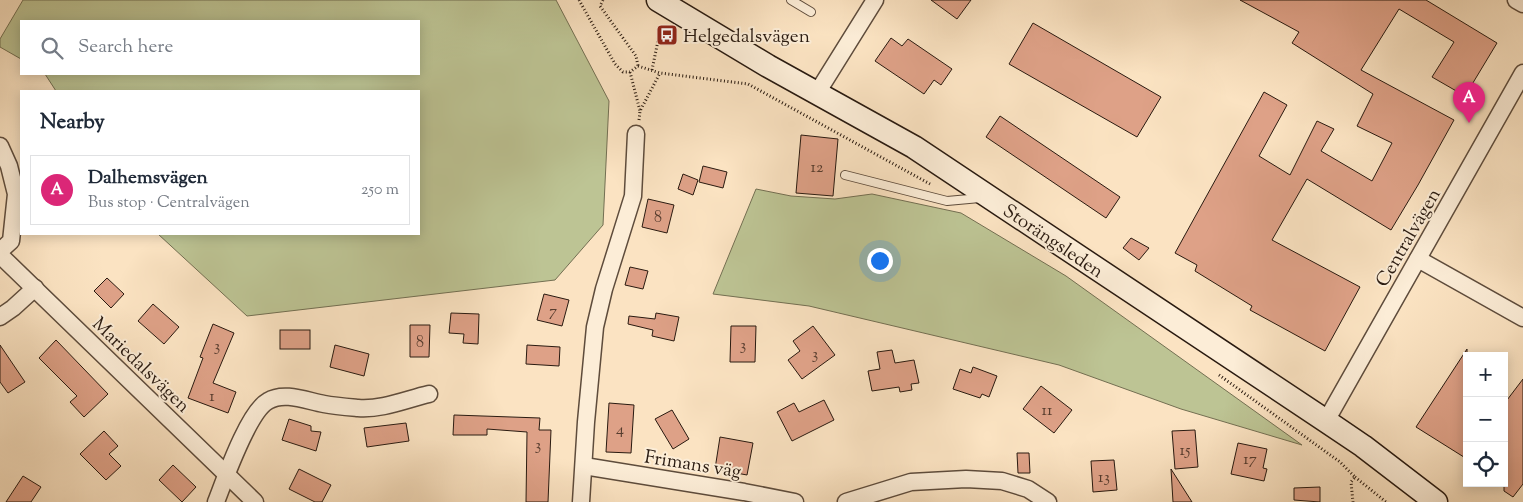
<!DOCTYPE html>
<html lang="en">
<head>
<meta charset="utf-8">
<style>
	body { margin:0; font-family:"Sorts Mill Goudy",serif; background:#f6f6f7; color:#1f2937 }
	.controls { position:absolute; right:15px; bottom:15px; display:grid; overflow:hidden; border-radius:0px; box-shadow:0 2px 12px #0003 }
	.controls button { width:45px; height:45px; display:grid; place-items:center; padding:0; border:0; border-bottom:1px solid #e0e1e3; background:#fff; color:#1f2937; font:25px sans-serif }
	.you { position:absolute; left:879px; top:260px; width:18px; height:18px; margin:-12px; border:4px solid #fff; border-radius:50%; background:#1a73e8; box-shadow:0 0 0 8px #1a73e833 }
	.badge { display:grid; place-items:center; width:32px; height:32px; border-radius:50%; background:#db2777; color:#fff; font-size:16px; font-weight:700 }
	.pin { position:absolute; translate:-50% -41px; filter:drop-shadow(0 1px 2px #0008) }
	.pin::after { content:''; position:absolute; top:26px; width:18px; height:15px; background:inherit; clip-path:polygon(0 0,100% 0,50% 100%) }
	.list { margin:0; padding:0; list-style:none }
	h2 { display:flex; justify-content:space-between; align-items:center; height:65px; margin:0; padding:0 20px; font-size:21px }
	h2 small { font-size:16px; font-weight:400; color:#747a83 }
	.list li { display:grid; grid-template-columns:32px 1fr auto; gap:15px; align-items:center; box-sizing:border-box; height:70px; margin:0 10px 10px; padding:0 10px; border:1px solid #e0e1e3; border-radius:0px }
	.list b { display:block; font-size:19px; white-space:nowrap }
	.list p { margin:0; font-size:16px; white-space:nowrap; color:#747a83 }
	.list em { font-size:16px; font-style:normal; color:#747a83 }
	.icon { flex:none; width:28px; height:28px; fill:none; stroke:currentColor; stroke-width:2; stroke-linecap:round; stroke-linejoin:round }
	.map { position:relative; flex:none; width:1523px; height:502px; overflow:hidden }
	.search { position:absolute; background:#fff; box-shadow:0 2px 12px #0003; left:20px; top:20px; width:400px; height:55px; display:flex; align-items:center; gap:12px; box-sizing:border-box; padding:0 18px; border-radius:0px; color:#747a83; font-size:19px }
	.panel { position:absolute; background:#fff; box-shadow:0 2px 12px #0003; left:20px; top:90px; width:400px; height:145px; border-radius:0px }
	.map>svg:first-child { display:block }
	.green { fill:#bdc494; stroke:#736f52 }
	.building { fill:#dea187; stroke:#291a10 }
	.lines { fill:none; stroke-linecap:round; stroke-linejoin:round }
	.lane-casing { stroke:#5e4c3c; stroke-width:10 }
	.street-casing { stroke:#5e4c3c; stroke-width:19 }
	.secondary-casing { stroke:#291a10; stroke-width:25 }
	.path { stroke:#291a10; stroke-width:3; stroke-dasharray:1 2.5; stroke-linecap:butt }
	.lane { stroke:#fcedd7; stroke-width:8 }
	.street { stroke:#fcedd7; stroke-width:16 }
	.secondary { stroke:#fcedd7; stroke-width:22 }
	.labels { text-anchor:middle; stroke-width:4; stroke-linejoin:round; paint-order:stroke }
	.number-label { font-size:16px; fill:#563c2e }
	.poi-label { font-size:19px; fill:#291a10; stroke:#fcedd7; text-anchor:start }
	.street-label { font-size:19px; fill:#291a10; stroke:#fcedd7 }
</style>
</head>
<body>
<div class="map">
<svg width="1523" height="502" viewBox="0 0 1523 502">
	<rect width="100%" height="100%" fill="#fbe3c2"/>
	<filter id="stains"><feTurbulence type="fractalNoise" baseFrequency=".004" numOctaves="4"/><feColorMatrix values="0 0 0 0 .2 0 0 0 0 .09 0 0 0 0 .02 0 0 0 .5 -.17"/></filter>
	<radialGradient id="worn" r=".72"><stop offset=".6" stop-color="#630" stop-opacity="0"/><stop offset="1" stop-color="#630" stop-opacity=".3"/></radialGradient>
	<g class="green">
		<polygon points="23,0 556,0 609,101 603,225 555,280 247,316 158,234 419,234 419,91 56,91 45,74 419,74 419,21 21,21 21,59 0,47 0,39"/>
		<polygon points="756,189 791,196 835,199 872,194 961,213 1066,276 1302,445 1181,409 1059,365 809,306 713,294"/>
	</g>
	<g class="building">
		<polygon points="931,0 971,0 957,19"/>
		<polygon points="1240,0 1426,0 1497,43 1465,96 1432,77 1454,42 1399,9 1361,70 1454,120 1418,185 1391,230 1307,179 1272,240 1360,287 1325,351 1250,310 1252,306 1195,271 1197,265 1175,253 1264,92 1287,105 1259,156 1290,175 1317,121 1334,129 1321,151 1372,181 1392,143 1357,126 1373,94 1292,43 1299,32"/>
		<polygon points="1033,23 1161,97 1137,137 1009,64"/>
		<polygon points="891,38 902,46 908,39 952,69 941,85 934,80 924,94 875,61"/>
		<polygon points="1000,116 1120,197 1106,218 986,137"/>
		<polygon points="801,135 838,139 833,196 796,193"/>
		<polygon points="703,166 727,172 723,188 699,182"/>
		<polygon points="683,174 698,180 693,195 678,189"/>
		<polygon points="648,199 674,205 667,233 642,227"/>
		<polygon points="1131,238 1149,248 1139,260 1123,248"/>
		<polygon points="630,267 648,271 643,289 625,285"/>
		<polygon points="107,278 124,294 111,308 94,291"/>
		<polygon points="544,294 569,300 562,326 537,320"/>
		<polygon points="153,304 179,327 164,344 138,321"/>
		<polygon points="451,313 479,314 478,344 463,343 464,334 449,333"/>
		<polygon points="656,313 679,317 674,341 652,336 653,330 628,324 629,316 655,319"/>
		<polygon points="213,324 234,333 213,383 236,392 228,413 188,398 203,358 200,357"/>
		<polygon points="410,325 430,325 429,357 410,357"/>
		<polygon points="731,326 756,326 755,362 730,362"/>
		<polygon points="813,326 835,355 802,379 788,360 800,351 793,341"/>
		<rect x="280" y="330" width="30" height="19"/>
		<polygon points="56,340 108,394 84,417 70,402 77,396 39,358"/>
		<polygon points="0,345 25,382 8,393 0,382"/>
		<polygon points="335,345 369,354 364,376 330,367"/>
		<polygon points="527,345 560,347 559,366 526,364"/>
		<polygon points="1467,349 1467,459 1416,427"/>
		<polygon points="892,350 895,363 914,360 919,383 911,384 912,390 900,392 899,387 872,391 868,371 880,369 877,352"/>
		<polygon points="973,367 997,376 989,397 982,394 980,398 953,389 960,369 971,373"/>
		<polygon points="1523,379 1523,484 1513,497 1504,491 1504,404"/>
		<polygon points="1041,386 1072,410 1054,433 1023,409"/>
		<polygon points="824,400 834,420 792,441 777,412 794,403 799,412"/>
		<polygon points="609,403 634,405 631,453 606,452"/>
		<polygon points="672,410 689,439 673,449 655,419"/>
		<polygon points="454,415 540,418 539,430 551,430 548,502 526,502 527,432 487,429 487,435 453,435"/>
		<polygon points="289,419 311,426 311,431 321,432 316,451 282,440"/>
		<polygon points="406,423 409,441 367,447 364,428"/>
		<polygon points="1195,430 1198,467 1175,469 1172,431"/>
		<polygon points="104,431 118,446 109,454 121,466 106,480 80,454"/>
		<polygon points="720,437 753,443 747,475 715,469"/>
		<polygon points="1238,443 1267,449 1263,468 1267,469 1264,481 1231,474"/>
		<polygon points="1017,453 1029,453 1030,473 1018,473"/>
		<polygon points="1114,460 1117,490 1093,492 1091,461"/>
		<polygon points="173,465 196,487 182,502 159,480"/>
		<polygon points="299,469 331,485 322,502 315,502 289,489"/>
		<polygon points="1171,469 1192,502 1173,502"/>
		<polygon points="23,476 41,487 31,502 6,502"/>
		<polygon points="1320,487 1320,502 1294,500 1294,488"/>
	</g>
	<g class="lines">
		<g class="lane-casing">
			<g id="lane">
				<polyline points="791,0 811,12"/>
				<polyline points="845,175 947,201 980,198"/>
			</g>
		</g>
		<g class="street-casing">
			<g id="street">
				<polyline points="1516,0 1523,4"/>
				<polyline points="817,93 875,0"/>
				<polyline points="0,146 9,166 16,194 11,241 0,251"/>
				<polyline points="0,255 255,502"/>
				<polyline points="1418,259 1523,318"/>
				<polyline points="0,317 13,308 35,288"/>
				<polyline points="1326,421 1523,73"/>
				<polyline points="584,466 744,492 795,502"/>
				<path d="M216 502C225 479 248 412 268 401 284 391 307 401 324 404 335 406 347 407 358 408 382 410 407 399 429 394"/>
				<polyline points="581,502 586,422 595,327 604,289 633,196 636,134"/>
				<polyline points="846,502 911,482 966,479 1002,481 1028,489 1048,502"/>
			</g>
		</g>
		<g class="secondary-casing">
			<polyline id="secondary" points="658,0 768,66 914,147 1326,421 1363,446 1436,502"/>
		</g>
		<g class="path">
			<polyline points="579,0 615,64 623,72 630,72 638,66"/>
			<polyline points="603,0 600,6 636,56 638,66"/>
			<polyline points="638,66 660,73 748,84 930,184"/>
			<polyline points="652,70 660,31"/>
			<polyline points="630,72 640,111"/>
			<polyline points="639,120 640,111 660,73"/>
			<polyline points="1219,375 1340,462 1355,477 1351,482 1353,502"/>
			<polyline points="1355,477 1386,502"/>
		</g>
		<use href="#lane" class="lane"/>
		<use href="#street" class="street"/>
		<use href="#secondary" class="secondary"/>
	</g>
	<defs>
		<g id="bus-square" transform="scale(1.125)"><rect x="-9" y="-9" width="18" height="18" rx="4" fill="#8f2418" stroke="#fcedd7"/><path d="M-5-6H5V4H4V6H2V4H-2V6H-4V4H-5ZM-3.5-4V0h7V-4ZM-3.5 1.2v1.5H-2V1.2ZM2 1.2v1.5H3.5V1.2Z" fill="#fff"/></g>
	</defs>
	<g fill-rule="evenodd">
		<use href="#bus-square" x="667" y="35"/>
	</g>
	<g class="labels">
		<g class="number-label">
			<text x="817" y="172">12</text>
			<text x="658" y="222">8</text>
			<text x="553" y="316">7</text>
			<text x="420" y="347">8</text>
			<text x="743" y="350">3</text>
			<text x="217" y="351">3</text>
			<text x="815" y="359">3</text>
			<text x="212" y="401">1</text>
			<text x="1047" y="415">11</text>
			<text x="620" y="434">4</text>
			<text x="538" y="450">3</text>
			<text x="1185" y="455">15</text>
			<text x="1250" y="464">17</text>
			<text x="1104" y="482">13</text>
		</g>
		<g class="poi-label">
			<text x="683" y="42">Helgedalsvägen</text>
		</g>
		<g class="street-label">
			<text transform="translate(1407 237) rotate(-60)" y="7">Centralvägen</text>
			<text transform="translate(1054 240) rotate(34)" y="7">Storängsleden</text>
			<text transform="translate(142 364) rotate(44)" y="7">Mariedalsvägen</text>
			<text transform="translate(693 463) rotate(9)" y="7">Frimans väg</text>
		</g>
	</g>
	<rect width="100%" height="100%" filter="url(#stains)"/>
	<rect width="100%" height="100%" fill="url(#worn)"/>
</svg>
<div class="controls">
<button>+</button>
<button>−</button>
<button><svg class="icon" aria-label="locate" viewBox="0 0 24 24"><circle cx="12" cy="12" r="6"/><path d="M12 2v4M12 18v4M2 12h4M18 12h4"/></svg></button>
</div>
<div class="you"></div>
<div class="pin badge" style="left:1469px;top:123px">A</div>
<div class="search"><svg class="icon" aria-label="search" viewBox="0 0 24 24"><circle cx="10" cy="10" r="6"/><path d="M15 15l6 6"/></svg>Search here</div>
<section class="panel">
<h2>Nearby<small></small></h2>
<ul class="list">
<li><span class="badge">A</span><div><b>Dalhemsvägen</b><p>Bus stop · Centralvägen</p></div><em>250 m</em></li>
</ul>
</section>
</div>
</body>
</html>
